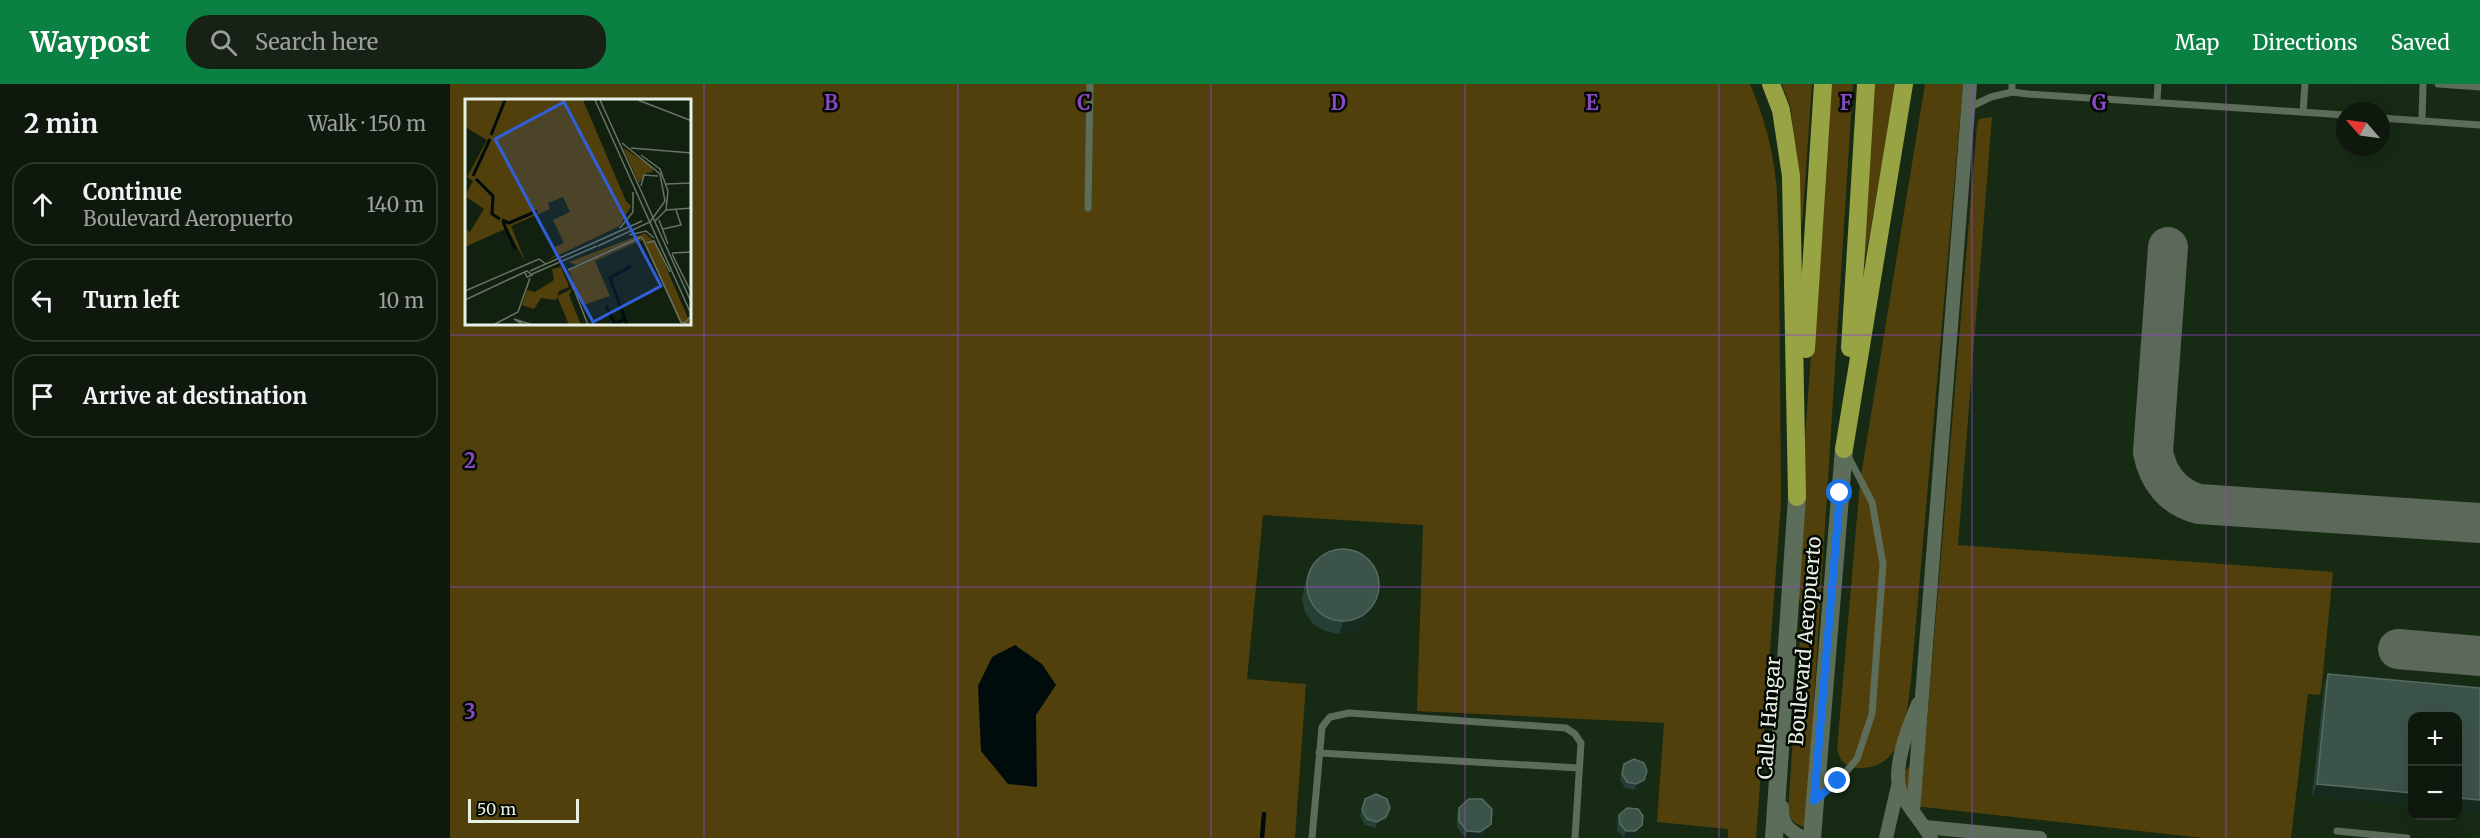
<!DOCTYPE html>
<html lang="en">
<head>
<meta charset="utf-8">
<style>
	body { margin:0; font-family:Merriweather,serif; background:#172115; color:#f1f3f6 }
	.controls { position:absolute; right:18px; bottom:18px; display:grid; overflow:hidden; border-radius:12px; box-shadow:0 6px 24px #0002 }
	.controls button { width:54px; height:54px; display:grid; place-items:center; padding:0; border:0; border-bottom:2px solid #2e372d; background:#0e180c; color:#f1f3f6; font:30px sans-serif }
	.compass { position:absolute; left:1886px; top:18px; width:54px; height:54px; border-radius:50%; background:#0e180c; box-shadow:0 6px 24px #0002; rotate:298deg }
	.scale { position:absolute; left:18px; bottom:15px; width:111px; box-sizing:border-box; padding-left:6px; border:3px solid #e6f0e4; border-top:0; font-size:16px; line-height:21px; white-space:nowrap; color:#e6f0e4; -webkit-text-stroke:4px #040803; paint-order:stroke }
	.stop { position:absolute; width:18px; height:18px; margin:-14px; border:4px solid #1a73e8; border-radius:50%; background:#fff }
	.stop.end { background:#1a73e8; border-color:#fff; box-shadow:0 2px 6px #0008 }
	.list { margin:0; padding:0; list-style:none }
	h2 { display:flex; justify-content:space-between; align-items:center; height:78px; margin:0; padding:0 24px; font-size:26px }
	h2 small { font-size:20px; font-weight:400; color:#9ba09d }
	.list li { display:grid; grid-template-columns:39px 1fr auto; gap:18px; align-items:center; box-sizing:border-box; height:84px; margin:0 12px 12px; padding:0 12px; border:2px solid #2e372d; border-radius:24px }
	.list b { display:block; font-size:22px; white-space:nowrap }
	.list p { margin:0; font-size:20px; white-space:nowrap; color:#9ba09d }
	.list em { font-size:20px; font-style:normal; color:#9ba09d }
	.icon { flex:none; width:33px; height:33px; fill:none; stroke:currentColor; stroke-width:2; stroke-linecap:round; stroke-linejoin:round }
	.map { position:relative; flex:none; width:2030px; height:754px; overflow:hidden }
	header { display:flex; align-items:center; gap:36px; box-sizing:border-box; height:84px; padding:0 30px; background:#0b8043; color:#fff }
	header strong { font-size:28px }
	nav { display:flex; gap:33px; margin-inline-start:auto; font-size:21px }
	.search { width:420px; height:54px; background:#172115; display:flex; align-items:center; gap:15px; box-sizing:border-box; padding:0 21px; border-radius:24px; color:#9ba09d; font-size:22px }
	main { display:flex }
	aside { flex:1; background:#0e180c }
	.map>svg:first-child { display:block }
	.built { fill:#172a14; fill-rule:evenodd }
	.green { fill:#51400b; fill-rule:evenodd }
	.water { fill:#000c0c }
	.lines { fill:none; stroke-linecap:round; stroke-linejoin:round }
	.stream { stroke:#000c0c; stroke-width:4.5 }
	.taxiway { stroke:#5c685a; stroke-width:40 }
	.lane { stroke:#5c6d59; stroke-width:7 }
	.street { stroke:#5c6d59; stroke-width:14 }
	.secondary { stroke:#5c6d59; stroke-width:18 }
	.highway { stroke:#98a344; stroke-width:18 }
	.wall { fill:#274037 }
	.shaded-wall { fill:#162b20 }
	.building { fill:#3c534a; stroke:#566c62; stroke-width:1.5 }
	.route { stroke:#1a73e8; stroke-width:8 }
	.grid { fill:none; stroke:#8b49c5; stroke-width:1.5; stroke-opacity:0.55 }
	.labels { text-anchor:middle; stroke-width:5; stroke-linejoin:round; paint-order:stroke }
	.street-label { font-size:20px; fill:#e6f0e4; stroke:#040803 }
	.inset-river { fill:none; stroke:#000c0c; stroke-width:3 }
	.inset-road { fill:none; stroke:#677365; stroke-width:1.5 }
	.view { fill:#315ed9; fill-opacity:0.15; stroke:#315ed9; stroke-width:3 }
	.inset-edge { fill:none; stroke:#e6f0e4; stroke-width:3 }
	.grid-label { font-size:20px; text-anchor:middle; font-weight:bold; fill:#8b49c5; stroke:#040803; stroke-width:5; stroke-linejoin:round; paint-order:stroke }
</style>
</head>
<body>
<header>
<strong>Waypost</strong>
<div class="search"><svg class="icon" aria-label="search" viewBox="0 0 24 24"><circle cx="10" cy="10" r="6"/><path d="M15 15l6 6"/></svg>Search here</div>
<nav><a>Map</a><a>Directions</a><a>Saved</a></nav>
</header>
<main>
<aside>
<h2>2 min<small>Walk · 150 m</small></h2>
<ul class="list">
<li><svg class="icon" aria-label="ahead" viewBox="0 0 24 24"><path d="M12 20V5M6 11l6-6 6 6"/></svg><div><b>Continue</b><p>Boulevard Aeropuerto</p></div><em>140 m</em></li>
<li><svg class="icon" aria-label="left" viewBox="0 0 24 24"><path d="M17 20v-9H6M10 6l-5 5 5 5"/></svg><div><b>Turn left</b></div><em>10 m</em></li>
<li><svg class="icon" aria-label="arrive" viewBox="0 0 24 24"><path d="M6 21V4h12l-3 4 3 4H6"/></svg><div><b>Arrive at destination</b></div></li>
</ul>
</aside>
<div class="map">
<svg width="2030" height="754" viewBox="0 0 2030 754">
	<rect width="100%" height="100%" fill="#122010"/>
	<path class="built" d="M0 0H2030V754H0ZM16 16H240V240H16ZM1895 27H1931V63H1895ZM1962 632H2008V732H1962Z"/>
	<g class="green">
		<path d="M0 0H1300C1316 39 1323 65 1327 107L1329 162 1331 419 1306 754H1278V745L1207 738 1214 639 967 627 973 441 813 431 797 595 856 600 845 754H0ZM16 16H240V240H16Z"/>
		<polygon points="1332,0 1362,0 1352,143 1341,25"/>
		<path d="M1381 0H1403L1356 743C1346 741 1342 738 1338 728L1352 522 1344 502Z"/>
		<polygon points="1422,0 1446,0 1406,227"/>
		<path d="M1475 0H1513L1461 596C1456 630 1456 684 1410 684 1396 684 1391 678 1387 666L1410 398Z"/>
		<polygon points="1542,33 1508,461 1883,488 1872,600 1870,611 1858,610 1841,754 1753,754 1455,721 1453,689 1469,673 1476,651 1527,41 1529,35"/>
	</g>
	<polygon class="water" points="565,561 592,580 606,601 586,631 587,703 558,700 531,667 528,602 542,573"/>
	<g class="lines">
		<polyline class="stream" points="812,754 814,730"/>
		<g class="taxiway">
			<path d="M1718 163 1703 368C1708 394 1723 413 1749 420L2030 439"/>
			<polyline points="1948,565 2030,572"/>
		</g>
		<g class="lane">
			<polyline points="1562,0 1562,8 1578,10 1895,31"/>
			<polyline points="1988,0 2030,3"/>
			<polyline points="1707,17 1708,0"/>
			<polyline points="1518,24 1541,13 1562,8"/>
			<polyline points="1853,28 1855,0"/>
			<polyline points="1931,34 2030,41"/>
			<polyline points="1972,37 1973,0"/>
			<polyline points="638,124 640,0"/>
			<polyline points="869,669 1129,684"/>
			<polyline points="1368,713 1388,697 1407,675 1422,630 1433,480 1422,418 1397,370"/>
			<polyline points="1887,747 1957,754"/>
			<polyline points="862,754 872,643 880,633 899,629 1116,644 1125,650 1131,659 1125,754"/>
		</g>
		<g class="street">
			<path d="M1468 620C1458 644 1440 688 1452 711 1460 726 1473 739 1481 754"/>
			<path d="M1332 723C1331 740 1339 747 1354 754"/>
			<polyline points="1463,727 1520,0"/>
			<polyline points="1475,743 1590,754"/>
			<polyline points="1436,754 1448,702"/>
		</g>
		<g class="secondary">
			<polyline points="1324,754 1347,413"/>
			<polyline points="1362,754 1394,365"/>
		</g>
		<g class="highway">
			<polyline points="1321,0 1331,26 1341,92 1347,413"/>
			<polyline points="1400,264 1416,0"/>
			<polyline points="1356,265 1373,0"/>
			<polyline points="1394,365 1454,0"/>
		</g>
	</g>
	<g class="wall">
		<polygon points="859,488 923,527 915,539 902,547 889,550 875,547 863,540 855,528 852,514 855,500"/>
		<polygon points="1878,590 2030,604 2030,729 2007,726 1962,633 1962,722 1862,712 1874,602"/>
		<polygon points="1174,680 1197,687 1191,702 1184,706 1175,704 1170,696"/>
		<polygon points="915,715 940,724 934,739 925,744 915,741 910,732"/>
		<polygon points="1009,724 1039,746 1028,754 1015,753 1007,744 1007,730"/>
		<polygon points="1169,731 1192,741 1190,748 1183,754 1174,753 1167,747 1167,737"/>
	</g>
	<g class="shaded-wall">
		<polygon points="927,515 923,527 915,539 902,547 889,550 893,538"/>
		<polygon points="1194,696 1191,702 1184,706 1186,700"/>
		<polygon points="1867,700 1962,709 1962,722 1862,712"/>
		<polygon points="2007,714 2030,716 2030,729 2007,726"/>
		<polygon points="936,733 934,739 925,744 927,738"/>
		<polygon points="1041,740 1039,746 1028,754 1015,753 1017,747"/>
		<polygon points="1192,741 1190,748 1183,754 1174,753 1176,747"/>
	</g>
	<g class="building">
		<circle cx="893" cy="501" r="36"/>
		<polygon points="1878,590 2030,604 2030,716 2007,714 2007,633 1962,633 1962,709 1867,700"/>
		<polygon points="1184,675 1194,679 1197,687 1194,696 1186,700 1177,698 1172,690 1174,680"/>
		<polygon points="926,710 937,715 940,724 936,733 927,738 917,735 912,726 915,715"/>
		<polygon points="1019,715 1032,715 1042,725 1041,740 1030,748 1017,747 1009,737 1009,724"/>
		<polygon points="1177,724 1188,725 1193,732 1192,741 1185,747 1176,747 1170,740 1169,731"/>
	</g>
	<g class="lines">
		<polyline class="route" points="1388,697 1364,717 1390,409"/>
	</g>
	<path class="grid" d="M254 0V754M508 0V754M761 0V754M1015 0V754M1269 0V754M1522 0V754M1776 0V754M0 251H2030M0 503H2030"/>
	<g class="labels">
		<g class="street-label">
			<text transform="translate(1355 557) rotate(-85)" y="7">Boulevard Aeropuerto</text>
			<text transform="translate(1319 634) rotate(-86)" y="7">Calle Hangar</text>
		</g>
	</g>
	<g transform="translate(15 15)">
		<rect width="226" height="226" fill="#122010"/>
		<path d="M0 1H118L161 102 166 107 155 127 81 162 92 155 90 148 99 144 88 121 105 113 98 98 83 104 85 110 46 127 61 164 42 129 0 148V130L5 133 19 110 0 97 8 82 2 78 22 41 0 28ZM158 49 186 67 188 73 181 74 174 84ZM180 134 191 145 226 226H216L178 141 111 166 104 163ZM170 144 130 162 145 197 118 206 103 170ZM96 168 104 188 94 192 91 201 76 199 69 210 57 206 62 191 70 193 89 181 87 170ZM107 190 104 196 116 226H104L92 197Z" fill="#51400b"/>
		<path class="inset-river" d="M26 36 40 1M8 77 25 40M11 80 28 97 27 115 35 120M37 121 44 124 72 112M38 123 50 150M141 207 150 225 161 219M162 226 145 179 166 167"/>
		<path class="inset-road" d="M130 1 227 217M135 1 227 205M173 1 227 22M166 49 227 54M176 56 195 70 203 92 201 111 190 122M201 85 227 84M176 87 179 76 193 77M201 111 227 109M194 121 203 145M155 129 168 113V93M198 130 216 126 211 111M164 136 181 132 189 139M177 138 216 223 220 224 225 218M182 144 189 142 205 173M126 145 177 122M133 147 185 123 200 102 195 75 157 44M207 154 227 153M207 155 227 195M95 162 109 191M103 171 176 138M65 172 126 145M67 175 132 147M109 190 123 226M0 192 74 160 81 165M0 201 62 172 67 176 62 178 60 174M28 226 53 213 65 179M59 226 49 220 68 226"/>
		<path class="view" d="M99 3 196 187 128 223 30 40Z"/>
		<rect width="226" height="226" class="inset-edge"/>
	</g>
	<g class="grid-label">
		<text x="381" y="26">B</text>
		<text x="634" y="26">C</text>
		<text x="888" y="26">D</text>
		<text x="1142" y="26">E</text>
		<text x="1396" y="26">F</text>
		<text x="1649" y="26">G</text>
		<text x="20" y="384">2</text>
		<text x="20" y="635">3</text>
	</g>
</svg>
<div class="controls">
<button>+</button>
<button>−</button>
</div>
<svg class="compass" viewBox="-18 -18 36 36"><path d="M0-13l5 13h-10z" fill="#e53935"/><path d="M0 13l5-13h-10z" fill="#9ba09d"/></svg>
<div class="scale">50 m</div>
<div class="stop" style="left:1390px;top:409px"></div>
<div class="stop end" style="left:1388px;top:697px"></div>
</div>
</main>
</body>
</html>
